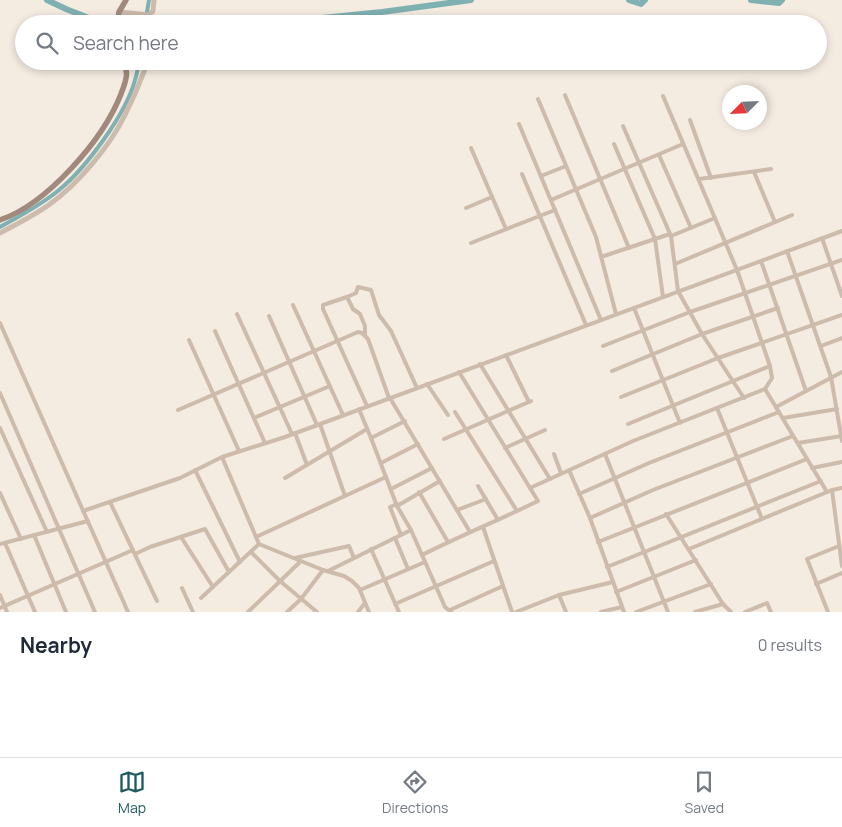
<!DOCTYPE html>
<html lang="en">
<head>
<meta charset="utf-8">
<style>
	body { margin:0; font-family:Manrope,sans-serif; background:#f6f6f7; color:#1f2937 }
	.compass { position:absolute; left:722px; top:85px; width:45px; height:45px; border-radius:50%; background:#fff; box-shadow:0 2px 8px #0003; rotate:246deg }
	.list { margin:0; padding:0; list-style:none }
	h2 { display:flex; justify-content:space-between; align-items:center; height:65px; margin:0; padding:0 20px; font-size:21px }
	h2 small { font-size:16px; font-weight:400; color:#747a83 }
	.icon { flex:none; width:28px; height:28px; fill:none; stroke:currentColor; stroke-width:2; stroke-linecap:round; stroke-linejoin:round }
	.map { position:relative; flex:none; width:842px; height:612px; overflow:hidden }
	.search { position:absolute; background:#fff; box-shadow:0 2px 8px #0003; left:15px; right:15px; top:15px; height:55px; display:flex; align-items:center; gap:12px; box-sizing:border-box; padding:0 18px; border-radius:28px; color:#747a83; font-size:19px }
	.sheet { height:145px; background:#fff }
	nav { display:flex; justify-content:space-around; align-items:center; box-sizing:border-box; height:70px; border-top:1px solid #e0e1e3; background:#fff; font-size:14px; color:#747a83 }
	nav a { display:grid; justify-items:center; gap:2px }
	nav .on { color:#1f5a5e }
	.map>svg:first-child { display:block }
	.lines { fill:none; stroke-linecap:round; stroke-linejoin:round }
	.canal { stroke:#7fb0b2; stroke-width:4 }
	.river { stroke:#7fb0b2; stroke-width:6 }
	.minor { stroke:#cdbbac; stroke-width:4 }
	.tertiary { stroke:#cdbbac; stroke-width:5 }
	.secondary { stroke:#a18a7d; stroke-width:5.5 }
</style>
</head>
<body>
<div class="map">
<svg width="842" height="612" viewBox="0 0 842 612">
	<rect width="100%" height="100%" fill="#f4ebe1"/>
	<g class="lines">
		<g class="canal">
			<polyline points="145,24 149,0"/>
			<path d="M0 227C20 216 41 205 59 190 86 168 126 114 135 80 137 74 138 68 139 61"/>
		</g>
		<g class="river">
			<polyline points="47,0 66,9 104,24"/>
			<polyline points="629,0 641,4 645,0"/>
			<polyline points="751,0 779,3 782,0"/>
			<polyline points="304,24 312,19 382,12 471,0"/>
		</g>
		<g class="minor">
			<polyline points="565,95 629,248"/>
			<polyline points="538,99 596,237 616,314"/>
			<polyline points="690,120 711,178"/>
			<polyline points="519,124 601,320"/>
			<polyline points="623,126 671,236 678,291 702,334 744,398"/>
			<polyline points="614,144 655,239 663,297"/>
			<polyline points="471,148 506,229"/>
			<polyline points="659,155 691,228"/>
			<polyline points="754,172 775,222"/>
			<polyline points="522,174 586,325"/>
			<polyline points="541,176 566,166"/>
			<polyline points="699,179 771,169"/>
			<polyline points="551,200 683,144"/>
			<polyline points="466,208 492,197"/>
			<polyline points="671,236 715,218"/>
			<polyline points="822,238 842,296"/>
			<polyline points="471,243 555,210"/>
			<polyline points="787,251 831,377 842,441"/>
			<polyline points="601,257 670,234"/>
			<polyline points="761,261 806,391"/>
			<polyline points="675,264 792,215"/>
			<polyline points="347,297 356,293 358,287 371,290 379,315 391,331 417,388"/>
			<polyline points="293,305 343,415"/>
			<polyline points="634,308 680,423"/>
			<polyline points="237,314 292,434"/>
			<polyline points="269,316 317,425"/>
			<polyline points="0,323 128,612"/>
			<polyline points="215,331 265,443"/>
			<polyline points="365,335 365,326 360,314 353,309 347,297 323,305 323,309 367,406"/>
			<polyline points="189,340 239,451"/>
			<polyline points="603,346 690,312 842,260"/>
			<polyline points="821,346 842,338"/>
			<polyline points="506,355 529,402"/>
			<polyline points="480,364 550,479"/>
			<polyline points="612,371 702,334 778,308"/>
			<polyline points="427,384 448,415"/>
			<polyline points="765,389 827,492"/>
			<polyline points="0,393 95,612"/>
			<polyline points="621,397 718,358 842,315"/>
			<polyline points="390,398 470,532"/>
			<polyline points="776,407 842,372"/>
			<polyline points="717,408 762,519"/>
			<polyline points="359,409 371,438 397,506 411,530 445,607 451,612"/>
			<polyline points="178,410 358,332 362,333 368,339 389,398"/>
			<polyline points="455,412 517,511"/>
			<polyline points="254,418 330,386"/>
			<polyline points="783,418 837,409"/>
			<polyline points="320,424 345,496"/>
			<polyline points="628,424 770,366"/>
			<polyline points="0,428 47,532"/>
			<polyline points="295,433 307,465"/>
			<polyline points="371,438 405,421"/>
			<polyline points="444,439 531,401"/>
			<polyline points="798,443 842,436"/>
			<polyline points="505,448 545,430"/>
			<polyline points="554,454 561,473"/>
			<polyline points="605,454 668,612"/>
			<polyline points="222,457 259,544 323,570 344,576 352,581 359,588 369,612"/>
			<polyline points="381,463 418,444"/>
			<polyline points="812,468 842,462"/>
			<polyline points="195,470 240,562"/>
			<polyline points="569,470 590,518 624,612"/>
			<polyline points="285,478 367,429"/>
			<polyline points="478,486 498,520"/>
			<polyline points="530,488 633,441 765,389 772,378 770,366 737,270 663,96"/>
			<polyline points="391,489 432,468"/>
			<polyline points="832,490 842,566"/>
			<polyline points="419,492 448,542"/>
			<polyline points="0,493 21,539"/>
			<polyline points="579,494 649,463 779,412"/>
			<polyline points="110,502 157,601"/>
			<polyline points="397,504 390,507 401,535"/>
			<polyline points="397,506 440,481"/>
			<polyline points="457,510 486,499"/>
			<polyline points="83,511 180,478 222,457 285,437 842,231"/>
			<polyline points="666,514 723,604 731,612"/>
			<polyline points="590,518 653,490 793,436"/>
			<polyline points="483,527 512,612"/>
			<polyline points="34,535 66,612"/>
			<polyline points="181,537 213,587"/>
			<polyline points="256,537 386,477"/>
			<polyline points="395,538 408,569"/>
			<polyline points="598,542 807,459"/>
			<polyline points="5,543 35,612"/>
			<polyline points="0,544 88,521"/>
			<polyline points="371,549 399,612"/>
			<polyline points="689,549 832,490 842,488"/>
			<polyline points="251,552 280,581 317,612"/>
			<polyline points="135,554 150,547 205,529 229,572"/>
			<path d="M422 555C460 536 499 520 538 501L459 372"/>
			<polyline points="295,558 349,546 354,558"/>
			<polyline points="607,567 821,481"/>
			<polyline points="328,571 411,530"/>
			<polyline points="816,584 842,573"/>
			<polyline points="182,588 193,612"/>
			<polyline points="360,590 425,562"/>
			<polyline points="616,592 696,560"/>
			<polyline points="0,595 7,612"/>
			<polyline points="559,595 566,612"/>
			<polyline points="201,598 259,544"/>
			<polyline points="395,604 494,561"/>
			<polyline points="0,608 133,550"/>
			<polyline points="450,610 503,586"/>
			<polyline points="248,612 301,561"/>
			<polyline points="287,612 301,599 323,570"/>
			<polyline points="358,612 365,603"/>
			<polyline points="516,612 559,595 613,582"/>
			<polyline points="601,612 622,607"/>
			<polyline points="636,612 711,584"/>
			<polyline points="695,612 723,604"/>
			<polyline points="745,612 767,603 771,612"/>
			<polyline points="828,612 807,559 839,546"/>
		</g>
		<g class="tertiary">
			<polyline points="119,12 149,15 153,11 154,0"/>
			<path d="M0 233C17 224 35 215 50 204 78 184 110 146 125 115 132 101 139 85 145 69L146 61"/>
		</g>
		<g class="secondary">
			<polyline points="117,24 119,12 126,0"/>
			<path d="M0 220C47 204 103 140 121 94 125 83 130 73 123 61"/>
		</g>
	</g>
</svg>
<svg class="compass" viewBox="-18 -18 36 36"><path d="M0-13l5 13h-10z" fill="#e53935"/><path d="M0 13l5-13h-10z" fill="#747a83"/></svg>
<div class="search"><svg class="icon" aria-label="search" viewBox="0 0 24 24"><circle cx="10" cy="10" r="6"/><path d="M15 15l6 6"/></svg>Search here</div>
</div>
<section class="sheet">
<h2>Nearby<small>0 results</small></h2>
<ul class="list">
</ul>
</section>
<nav>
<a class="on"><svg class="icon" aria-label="map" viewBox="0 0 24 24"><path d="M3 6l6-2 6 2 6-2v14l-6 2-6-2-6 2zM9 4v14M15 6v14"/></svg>Map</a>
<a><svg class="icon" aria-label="directions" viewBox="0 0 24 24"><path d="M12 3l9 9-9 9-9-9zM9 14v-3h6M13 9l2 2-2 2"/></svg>Directions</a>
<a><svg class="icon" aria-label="saved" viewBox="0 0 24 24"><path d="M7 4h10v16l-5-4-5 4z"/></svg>Saved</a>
</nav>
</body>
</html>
